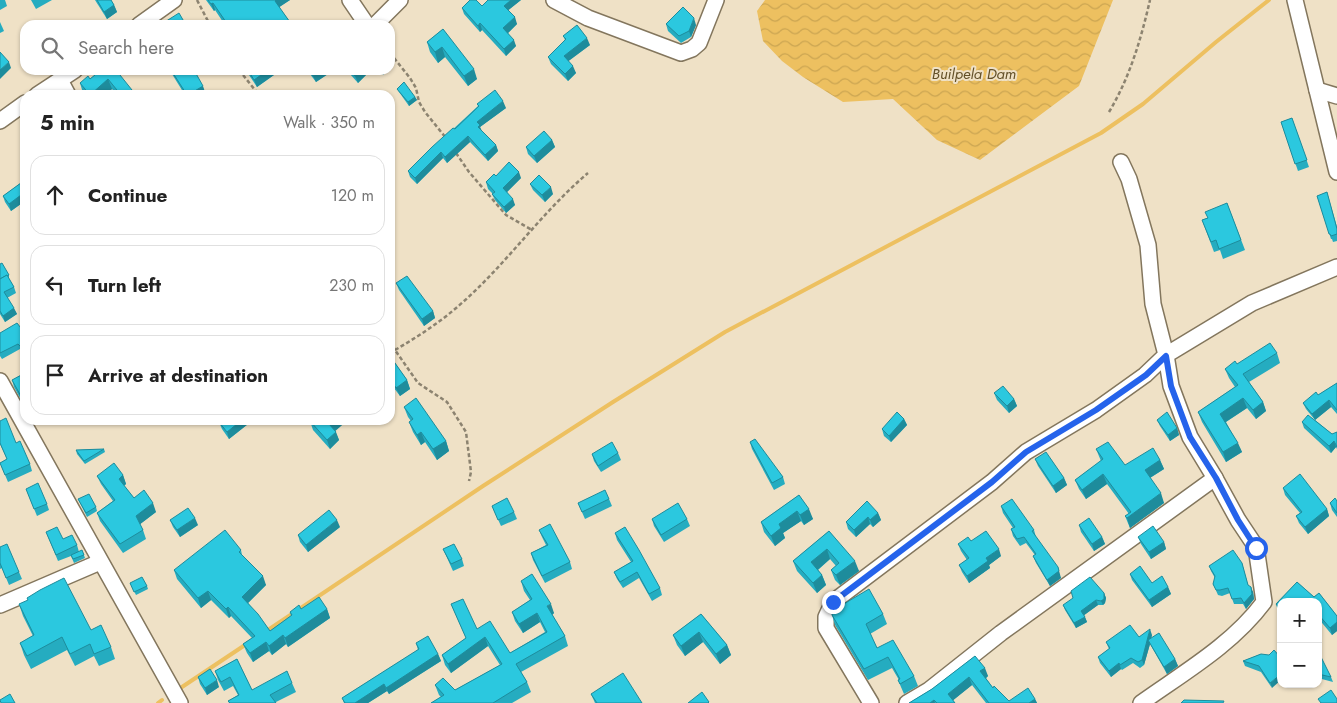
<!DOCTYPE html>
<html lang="en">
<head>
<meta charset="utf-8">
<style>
	body { margin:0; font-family:Jost,sans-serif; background:#f2f2f2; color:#222 }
	.controls { position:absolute; right:15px; bottom:15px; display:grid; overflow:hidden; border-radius:10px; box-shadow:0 1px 4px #0004 }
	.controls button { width:45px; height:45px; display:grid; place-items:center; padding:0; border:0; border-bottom:1px solid #e0e0e0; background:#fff; color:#222; font:25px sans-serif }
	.stop { position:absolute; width:15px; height:15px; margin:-11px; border:4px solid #2563eb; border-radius:50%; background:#fff }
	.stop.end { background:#2563eb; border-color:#fff; box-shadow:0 1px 5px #0008 }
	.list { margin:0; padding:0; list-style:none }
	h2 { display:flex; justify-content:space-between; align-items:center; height:65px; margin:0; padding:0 20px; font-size:21px }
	h2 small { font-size:16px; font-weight:400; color:#767676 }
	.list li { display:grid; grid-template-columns:32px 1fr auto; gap:15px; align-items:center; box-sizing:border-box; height:80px; margin:0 10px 10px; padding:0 10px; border:1px solid #e0e0e0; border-radius:15px }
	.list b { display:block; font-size:19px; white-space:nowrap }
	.list em { font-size:16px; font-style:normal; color:#767676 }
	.icon { flex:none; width:28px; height:28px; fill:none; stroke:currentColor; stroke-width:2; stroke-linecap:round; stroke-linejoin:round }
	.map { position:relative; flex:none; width:1337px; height:703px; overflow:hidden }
	.search { position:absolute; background:#fff; box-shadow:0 1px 4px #0004; left:20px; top:20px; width:375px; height:55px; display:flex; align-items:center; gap:12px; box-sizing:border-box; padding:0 18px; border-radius:15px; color:#767676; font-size:19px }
	.panel { position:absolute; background:#fff; box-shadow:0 1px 4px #0004; left:20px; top:90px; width:375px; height:335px; border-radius:15px }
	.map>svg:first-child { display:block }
	.water { fill:url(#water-waves) }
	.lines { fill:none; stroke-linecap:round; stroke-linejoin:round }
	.stream { stroke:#edc060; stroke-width:4 }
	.minor-casing { stroke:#83765d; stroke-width:18 }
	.path { stroke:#8c8370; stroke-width:2.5; stroke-dasharray:4 2.5; stroke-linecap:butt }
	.minor { stroke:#fff; stroke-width:15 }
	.wall { fill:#25acc0 }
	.shaded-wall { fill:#1e8c9c }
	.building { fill:#2bc8df; stroke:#1e8c9c }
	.route { stroke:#2563eb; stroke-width:6 }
	.labels { text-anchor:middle; stroke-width:4; stroke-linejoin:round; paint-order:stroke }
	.water-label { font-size:15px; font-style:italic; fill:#635028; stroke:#efe1c6 }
</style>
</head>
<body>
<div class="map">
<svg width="1337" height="703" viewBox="0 0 1337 703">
	<defs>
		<pattern id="water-waves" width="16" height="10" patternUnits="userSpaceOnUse" patternTransform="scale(1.25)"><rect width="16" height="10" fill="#edc060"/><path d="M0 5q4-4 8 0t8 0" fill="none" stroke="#cba552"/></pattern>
	</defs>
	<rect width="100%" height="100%" fill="#efe1c6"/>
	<polygon class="water" points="765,0 1113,0 1079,86 980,160 937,140 893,99 843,102 803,77 782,61 763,41 757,11"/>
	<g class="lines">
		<g class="stream">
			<polyline points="265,632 483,486 613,402 725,332 1101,133 1143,104 1216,42 1269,0"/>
			<polyline points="182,687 248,643"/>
			<polyline points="158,703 162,700"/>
		</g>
		<g class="minor-casing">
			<g id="minor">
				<polyline points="350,0 367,25"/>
				<polyline points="554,0 588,18 681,53 692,49 699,43 716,0"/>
				<polyline points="1295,0 1337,172"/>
				<polyline points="139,25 174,0"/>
				<polyline points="375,25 400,0"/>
				<polyline points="60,80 68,95"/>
				<polyline points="1317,90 1337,96"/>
				<polyline points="37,95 75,70"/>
				<polyline points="0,121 25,103"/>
				<polyline points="0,381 180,703"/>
				<polyline points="0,605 100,562"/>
				<polyline points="871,703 826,628 826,617 833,602 992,482 1026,452 1096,410 1145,375 1166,355 1153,304 1148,245 1129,179 1121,162"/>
				<polyline points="907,703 929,690 1001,633 1215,478"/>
				<path d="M1141 703C1183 673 1232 645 1264 602L1256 547 1238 520 1215 478 1190 437 1171 386 1166 355 1252 303 1337 267"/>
			</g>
		</g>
		<g class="path">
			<polyline points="197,0 210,25"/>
			<polyline points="390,53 410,78 416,88 419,102 425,112 446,138"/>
			<polyline points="239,70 259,95"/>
			<path d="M1109 112C1130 77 1141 39 1150 0"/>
			<polyline points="456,153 469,172 506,215 532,230"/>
			<polyline points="390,340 395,350 418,383 447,402 466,432 471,472 469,481"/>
			<path d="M395 350C419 336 442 321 463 302 508 262 542 212 588 173"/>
		</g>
		<use href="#minor" class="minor"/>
	</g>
	<g class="wall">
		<polygon points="0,0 5,0 7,6 0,10"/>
		<polygon points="31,0 52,0 36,9"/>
		<polygon points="95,0 111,0 114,5 117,12 107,19"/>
		<polygon points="206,0 290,0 279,7 292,25 225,25 215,10 214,11"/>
		<polygon points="521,0 508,10 517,24 508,33 516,46 506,56 482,30 480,32 464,14 462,8"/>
		<polygon points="0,22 4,31 0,33"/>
		<polygon points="666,24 696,25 691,37 681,43 668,31"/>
		<polygon points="443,29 477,79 468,86 445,57 438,63 430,52 427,42"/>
		<polygon points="563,36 590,45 568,61 576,73 568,81 551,64 548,57 565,40"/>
		<polygon points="101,70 132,90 134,95 117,95 112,89 105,95 85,95 83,93 80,83 90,79"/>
		<polygon points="171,70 194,70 205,92 200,95 185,95 172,74"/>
		<polygon points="247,70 281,70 257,87 249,75"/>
		<polygon points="309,70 330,70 331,72 316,82 310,74"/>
		<polygon points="349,70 371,70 358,83 350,74"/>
		<polygon points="397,89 415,97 417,100 409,106 399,92"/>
		<polygon points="477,104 506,108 480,127 481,130 496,145 498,151 488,161 470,142 447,163 443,158 417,184 410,177 408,171 478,106"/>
		<polygon points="1292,118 1309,167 1298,171 1281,122"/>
		<polygon points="552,140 555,147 537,163 528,154 526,147"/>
		<polygon points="496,176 521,178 507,192 515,205 506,213 495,200 492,194 493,194 488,189 486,182"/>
		<polygon points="25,180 25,201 11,211 5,202 3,196"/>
		<polygon points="530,184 553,194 545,202 533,190"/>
		<polygon points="1327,192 1337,227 1337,241 1333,242 1332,239 1331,239 1317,196"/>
		<polygon points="1227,203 1245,250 1223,259 1220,250 1214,252 1202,220 1207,218"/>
		<polygon points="0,264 9,275 9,279 14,287 16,293 7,298 17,314 5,322 0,314"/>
		<polygon points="396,283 433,311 435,318 424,326 399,290"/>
		<polygon points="0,333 25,333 25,349 22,352 20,349 2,359 0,356"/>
		<polygon points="1277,353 1280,363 1249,382 1263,402 1266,411 1256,419 1247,408 1226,422 1242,452 1226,462 1202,422 1198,412 1235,387 1229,378 1225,369 1237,364"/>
		<polygon points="390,356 407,380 410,389 400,396 391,384 390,385"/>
		<polygon points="25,373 25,404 24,405 14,387 12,380"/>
		<polygon points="1337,383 1337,414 1331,407 1315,420 1332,434 1337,432 1337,449 1336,447 1331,453 1304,428 1302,422 1315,420 1306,409 1303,403 1318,395"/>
		<polygon points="994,393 1014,399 1017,406 1009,413 997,400"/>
		<polygon points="404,407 446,441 449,451 437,460 425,442 421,445 413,432 409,422 411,421 408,417"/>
		<polygon points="904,419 907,425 891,442 884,436 882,429"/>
		<polygon points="1157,420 1177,428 1179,435 1170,441 1160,426"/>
		<polygon points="0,421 30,464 32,471 8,482 0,463 7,459 0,444"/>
		<polygon points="310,421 335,431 339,440 330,449 313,430"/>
		<polygon points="219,422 248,424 229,439 222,429"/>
		<polygon points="750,442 783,477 785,484 774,490 752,449"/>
		<polygon points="104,449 105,452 85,464 77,454 76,450"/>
		<polygon points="1096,449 1125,465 1160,460 1164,469 1150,478 1164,503 1130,528 1125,516 1129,514 1107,484 1086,499 1079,489 1075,480 1101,461"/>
		<polygon points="618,453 621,460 601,472 594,461 592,454"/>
		<polygon points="1035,459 1064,478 1067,485 1056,493 1038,466"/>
		<polygon points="123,475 126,484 124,486 134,498 156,512 140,524 143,530 146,539 123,553 100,521 97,513 113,501 101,484 97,476"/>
		<polygon points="1283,488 1327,509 1329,516 1308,534 1299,523 1296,516 1300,513 1285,495"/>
		<polygon points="26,489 47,504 49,510 37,516"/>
		<polygon points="799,495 813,519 804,525 801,521 783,533 785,538 775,546 764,532 761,522"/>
		<polygon points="78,499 96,507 97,511 87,517"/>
		<polygon points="609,499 612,506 585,519 578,503"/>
		<polygon points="1337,501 1337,517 1332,510 1330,503"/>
		<polygon points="492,506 514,512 517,519 501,526"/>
		<polygon points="1001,506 1034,530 1036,537 1061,578 1050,586 1036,563 1033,556 1035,555 1026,543 1020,546 1013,536 1011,529 1013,528 1003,513"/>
		<polygon points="878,513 881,520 873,527 870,524 856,537 848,529 846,522"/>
		<polygon points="652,519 687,519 690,526 664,542 654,526"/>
		<polygon points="170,520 198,525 180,537 173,527"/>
		<polygon points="1079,525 1102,537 1105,544 1094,551 1081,532"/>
		<polygon points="340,527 308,552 300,542 298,535"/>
		<polygon points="539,530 570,562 572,569 545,583 533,560 531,553 546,545 542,537"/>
		<polygon points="829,531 859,571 840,585 835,580 831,570 836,566 830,559 818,570 822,575 826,585 817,593 797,571 793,561"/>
		<polygon points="46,532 77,545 79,552 82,550 85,558 74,563 71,556 58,561"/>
		<polygon points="615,533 660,588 662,595 652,601 639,578 623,588 617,579 614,572 631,562 617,540"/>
		<polygon points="1138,537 1164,542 1166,549 1151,559 1141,544"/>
		<polygon points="971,541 1001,556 989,565 990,568 969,583 962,572 959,565 967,560 961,551 958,544"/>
		<polygon points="0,547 19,572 22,579 9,585 2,568 0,569"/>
		<polygon points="443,549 462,559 464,566 453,571"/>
		<polygon points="241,550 242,555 266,585 248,603 270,631 291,616 290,612 301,609 327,609 330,618 288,647 286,644 272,655 269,651 253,662 247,653 243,644 252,638 231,616 229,618 211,600 201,608 177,579 174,570"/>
		<polygon points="1242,563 1248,585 1253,592 1254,599 1246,609 1243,604 1234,604 1230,593 1222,596 1218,595 1213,584 1215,578 1211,571 1209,566"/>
		<polygon points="1130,574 1152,583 1168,587 1171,594 1152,607 1132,580"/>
		<polygon points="521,581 554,613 552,615 565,636 568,646 521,672 527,682 531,692 512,703 431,703 441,697 439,695 435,685 455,690 500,665 488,646 451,673 445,665 442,655 466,638 451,604 477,629 510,653 545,632 540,622 523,633 515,621 512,612 530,600 524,591"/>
		<polygon points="1297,582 1314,597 1319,593 1337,616 1337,631 1332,635 1318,618 1318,602 1281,602 1281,614 1278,611 1276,604"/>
		<polygon points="130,583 147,586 148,589 136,595"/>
		<polygon points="1104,593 1106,598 1105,603 1103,605 1098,605 1084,615 1087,622 1076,628 1065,610 1063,605"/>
		<polygon points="19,604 91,630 111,647 115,659 99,666 94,656 75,666 67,650 31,669 24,655 20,643 33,636 23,616"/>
		<polygon points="701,614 727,645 731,655 720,664 703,642 685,656 677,645 673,635"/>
		<polygon points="883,614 887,624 870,634 877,648 914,676 918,686 904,694 898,680 899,680 892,668 868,680 835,625 832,615"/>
		<polygon points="1152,635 1151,638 1175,659 1178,666 1167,674 1150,644 1144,665 1140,668 1133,663 1122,670 1121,669 1111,677 1100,663 1098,657 1109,649 1106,642"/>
		<polygon points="416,643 438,654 441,661 389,694 387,691 368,703 344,703 342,698 418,650"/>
		<polygon points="1261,654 1272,688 1261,672 1245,666 1243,661"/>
		<polygon points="1318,654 1331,677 1333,682 1318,678"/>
		<polygon points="975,656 988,676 986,678 993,688 1009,701 1035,699 1037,703 986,703 972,685 953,700 955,703 909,703 932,689"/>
		<polygon points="237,659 252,690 292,683 296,692 276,702 276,703 229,703 228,701 238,695 233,686 224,691 218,680 215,671"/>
		<polygon points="198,677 219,687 207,695 200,684"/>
		<polygon points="591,694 642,703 595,703"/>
	</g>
	<g class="shaded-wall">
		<polygon points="276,0 290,0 278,8 275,1"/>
		<polygon points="511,0 521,0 506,12 504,6"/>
		<polygon points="213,3 215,10 214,11 211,4"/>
		<polygon points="114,5 117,12 107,19 104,12"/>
		<polygon points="515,17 517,24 506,35 503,28"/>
		<polygon points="694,18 696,25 691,37 689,31"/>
		<polygon points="480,23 482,30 480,32 478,26"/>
		<polygon points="587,38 590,45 566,63 564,56"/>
		<polygon points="514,40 516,46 506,56 504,49"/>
		<polygon points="442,47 445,57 438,63 435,52"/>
		<polygon points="390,58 393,65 390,68"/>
		<polygon points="9,62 11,68 0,79 0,70"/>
		<polygon points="573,66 576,73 568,81 565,74"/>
		<polygon points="474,69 477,79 468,86 464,76"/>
		<polygon points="268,70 281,70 257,87 254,80"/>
		<polygon points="322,70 330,70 331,72 316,82 313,76"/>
		<polygon points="362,70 371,70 358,83 355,76"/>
		<polygon points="381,70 388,70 383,75"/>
		<polygon points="108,79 112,89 105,95 90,95"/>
		<polygon points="203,86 205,92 200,95 188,95"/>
		<polygon points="132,90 134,95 126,95"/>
		<polygon points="415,97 417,100 409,106 408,102"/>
		<polygon points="503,101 506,108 480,127 482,131 480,133 477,122"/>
		<polygon points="468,136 470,142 447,163 445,157"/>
		<polygon points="552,140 555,147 537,163 534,156"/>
		<polygon points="496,145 498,151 488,161 485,155"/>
		<polygon points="441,152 443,158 417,184 415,178"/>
		<polygon points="519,172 521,178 505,194 503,188"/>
		<polygon points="551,187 553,194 545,202 542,195"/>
		<polygon points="25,192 25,201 11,211 9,204"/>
		<polygon points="513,199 515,205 506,213 504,207"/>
		<polygon points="14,308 17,314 5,322 3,316"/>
		<polygon points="433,311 435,318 424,326 422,319"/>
		<polygon points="25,342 25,349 22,352 20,346"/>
		<polygon points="407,380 410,389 400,396 396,388"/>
		<polygon points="1243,398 1247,408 1224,423 1220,414"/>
		<polygon points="1014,399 1017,406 1009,413 1007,406"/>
		<polygon points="1329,400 1331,407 1315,420 1312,414"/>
		<polygon points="1263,402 1266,411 1256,419 1253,410"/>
		<polygon points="904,419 907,425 891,442 889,436"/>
		<polygon points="242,420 246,420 248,424 229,439 227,432"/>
		<polygon points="334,420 348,420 333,433 329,424"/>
		<polygon points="1177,428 1179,435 1170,441 1168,435"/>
		<polygon points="336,432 339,440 330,449 327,440"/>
		<polygon points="421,432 425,442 421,445 417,435"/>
		<polygon points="446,441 449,451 437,460 433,449"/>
		<polygon points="1334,441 1336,447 1331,453 1329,446"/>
		<polygon points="1238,443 1242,452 1226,462 1223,452"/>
		<polygon points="1160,460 1164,469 1148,479 1145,470"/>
		<polygon points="1103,474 1107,484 1086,499 1082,490"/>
		<polygon points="123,475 126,484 122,487 119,479"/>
		<polygon points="1064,478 1067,485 1056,493 1053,486"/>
		<polygon points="1161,493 1164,503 1130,528 1127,518"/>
		<polygon points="153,503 156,512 139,525 136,516"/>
		<polygon points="809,509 813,519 804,525 800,515"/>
		<polygon points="1327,509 1329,516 1308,534 1305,527"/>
		<polygon points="797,511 801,521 783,533 785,538 775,546 771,536 779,524"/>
		<polygon points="878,513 881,520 873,527 870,520"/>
		<polygon points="868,517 870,524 856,537 854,530"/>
		<polygon points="195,518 198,525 180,537 177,530"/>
		<polygon points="337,520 340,527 308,552 306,545"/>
		<polygon points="1102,537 1105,544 1094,551 1092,544"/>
		<polygon points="1164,542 1166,549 1151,559 1149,552"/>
		<polygon points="827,549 830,559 815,572 811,562"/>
		<polygon points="999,549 1001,556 989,565 990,568 969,583 967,576 986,558"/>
		<polygon points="855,561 859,571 840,585 836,575"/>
		<polygon points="1058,567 1061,578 1050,586 1047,580"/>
		<polygon points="822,575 826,585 817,593 813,583"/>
		<polygon points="263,576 266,585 245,606 242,597"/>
		<polygon points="1168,587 1171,594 1152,607 1149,600"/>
		<polygon points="1251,587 1253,592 1254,599 1246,609 1244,603"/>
		<polygon points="208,591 211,600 201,608 198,598"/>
		<polygon points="1104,593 1106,598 1105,603 1103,605 1101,601"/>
		<polygon points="1096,600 1098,605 1083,616 1081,611"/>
		<polygon points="551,604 554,613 551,616 547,606"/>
		<polygon points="228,607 231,616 229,618 226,609"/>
		<polygon points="327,609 330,618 288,647 285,638"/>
		<polygon points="537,613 540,622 523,633 519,624"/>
		<polygon points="1085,617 1087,622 1076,628 1074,623"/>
		<polygon points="1337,622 1337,631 1332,635 1330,628"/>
		<polygon points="1150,629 1152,635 1150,643 1148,640 1150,644 1144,665 1142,660"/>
		<polygon points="699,632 703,642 685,656 681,646"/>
		<polygon points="283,635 286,644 272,655 269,646"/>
		<polygon points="485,637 488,646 451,673 448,664"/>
		<polygon points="266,642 269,651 253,662 250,653"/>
		<polygon points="727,645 731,655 720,664 716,654"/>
		<polygon points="438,654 441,661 389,694 386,688"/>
		<polygon points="1175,659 1178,666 1167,674 1164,667"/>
		<polygon points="1119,663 1121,669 1111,677 1109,671"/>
		<polygon points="985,668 988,676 984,680 980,671"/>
		<polygon points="1281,674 1281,680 1272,688 1270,683"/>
		<polygon points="969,677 972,685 951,702 948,694"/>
		<polygon points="217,680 219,687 207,695 205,688"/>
		<polygon points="384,684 387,691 368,703 355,703"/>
		<polygon points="1035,699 1037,703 1029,703"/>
		<polygon points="934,700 935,703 930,703"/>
	</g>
	<g class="building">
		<polygon points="97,0 111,0 114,5 104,12"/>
		<polygon points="208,0 276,0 275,1 292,25 228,25 213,3 211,4"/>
		<polygon points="470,0 476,0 482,6 488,0 511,0 504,6 515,17 503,28 514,40 504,49 480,23 478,26 462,8"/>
		<polygon points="683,7 694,18 689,31 679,36 666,24"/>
		<polygon points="179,13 186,25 160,25"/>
		<polygon points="577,25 587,38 564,56 573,66 565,74 548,57 566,39 563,36"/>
		<polygon points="443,29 474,69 464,76 442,47 435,52 427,42"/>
		<polygon points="0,52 9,62 0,70"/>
		<polygon points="101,70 116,70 132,90 126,95 121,95 108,79 90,95 80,83 88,76 90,79"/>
		<polygon points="171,70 194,70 203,86 188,95 187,95"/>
		<polygon points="248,70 268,70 254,80"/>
		<polygon points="309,70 322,70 313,76"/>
		<polygon points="350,70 362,70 355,76"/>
		<polygon points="404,82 415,97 408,102 397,89"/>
		<polygon points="495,90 503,101 477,122 480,125 478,127 496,145 485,155 468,136 445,157 441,152 415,178 408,171 432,147 453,128 455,129 479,106 477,104"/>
		<polygon points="1292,118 1307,160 1295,164 1281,122"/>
		<polygon points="544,131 552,140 534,156 526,147"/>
		<polygon points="509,162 519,172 503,188 513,199 504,207 492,194 495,192 486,182 494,174 496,176"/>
		<polygon points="539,175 551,187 542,195 530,184"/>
		<polygon points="25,180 25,192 9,204 3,196"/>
		<polygon points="1327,192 1337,229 1337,234 1331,236 1330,234 1329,234 1317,196"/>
		<polygon points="1227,203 1241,240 1219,249 1216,240 1211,242 1202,220 1208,218 1205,212"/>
		<polygon points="2,263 9,275 7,276 7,275 0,279 0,264"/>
		<polygon points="7,275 14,287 4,292 14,308 3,316 0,311 0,279"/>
		<polygon points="407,276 433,311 422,319 396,283"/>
		<polygon points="17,323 25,333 25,342 20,346 18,344 0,353 0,333"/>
		<polygon points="1270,343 1277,353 1243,374 1263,402 1253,410 1243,398 1220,414 1238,443 1223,452 1198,412 1238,385 1225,369 1235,361 1237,364"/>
		<polygon points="390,356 407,380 396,388 390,378"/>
		<polygon points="25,373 25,396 22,398 12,380"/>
		<polygon points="1337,383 1337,410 1329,400 1312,414 1303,403 1316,392 1318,395"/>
		<polygon points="1003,386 1014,399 1007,406 994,393"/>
		<polygon points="416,398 446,441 433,449 421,432 417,435 409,422 413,419 404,407"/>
		<polygon points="897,412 904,419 889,436 882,429"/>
		<polygon points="1167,412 1177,428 1168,435 1157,420"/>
		<polygon points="1308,415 1332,434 1337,432 1337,447 1334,441 1329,446 1302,422"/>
		<polygon points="6,418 16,443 20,441 30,464 5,475 0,463 7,459 0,443 0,421"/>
		<polygon points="222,420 242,420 227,432 219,422"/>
		<polygon points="311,420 334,420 329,424 336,432 327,440 310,421"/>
		<polygon points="755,439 783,477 772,483 750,442"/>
		<polygon points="612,442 618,453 598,466 592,454"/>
		<polygon points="1108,442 1125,465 1153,448 1160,460 1145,470 1161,493 1127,518 1125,516 1131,512 1103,474 1082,490 1075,480 1103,459 1096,449"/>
		<polygon points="104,449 84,461 76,450"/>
		<polygon points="1046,452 1064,478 1053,486 1035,459"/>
		<polygon points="114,463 123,475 119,479 134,498 144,490 153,503 136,516 143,530 120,544 97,513 115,500 97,476"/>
		<polygon points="1300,474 1327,509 1305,527 1296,516 1302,512 1283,488"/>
		<polygon points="38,483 47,504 34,509 26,489"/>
		<polygon points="605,490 609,499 582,512 578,503"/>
		<polygon points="89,494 96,507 86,513 78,499"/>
		<polygon points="799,495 809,509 800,515 797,511 779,524 781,528 771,536 761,522"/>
		<polygon points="507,498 514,512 498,520 492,506"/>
		<polygon points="1335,498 1337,501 1337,513 1330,503"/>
		<polygon points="1012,499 1034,530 1032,531 1058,567 1059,571 1047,580 1033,556 1036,554 1024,537 1017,539 1011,529 1015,527 1001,506"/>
		<polygon points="867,501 878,513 870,520 868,517 854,530 846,522"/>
		<polygon points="678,503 687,519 661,535 652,519"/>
		<polygon points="188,508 195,518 177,530 170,520"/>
		<polygon points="329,510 337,520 306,545 298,535"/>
		<polygon points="1089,518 1102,537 1092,544 1079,525"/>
		<polygon points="550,524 570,562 542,576 531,553 548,545 539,530"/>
		<polygon points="1153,526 1164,542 1149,552 1138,537"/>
		<polygon points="57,527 63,539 72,535 77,545 56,555 46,532"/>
		<polygon points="625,527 639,550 660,588 649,594 637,572 620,582 614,572 633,561 615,533"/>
		<polygon points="225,530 241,550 239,552 263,576 242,597 258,614 270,631 292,615 290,612 299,605 301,609 319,597 327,609 285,638 283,635 269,646 266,642 250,653 243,644 255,636 228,607 226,609 208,591 198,598 174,570"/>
		<polygon points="829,531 855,561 836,575 831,570 839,563 827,549 811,562 822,575 813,583 793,561"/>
		<polygon points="986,531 999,549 986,558 988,561 967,576 959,565 969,558 958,544 968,537 971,541"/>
		<polygon points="7,544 19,572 6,578 0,563 0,547"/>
		<polygon points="454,544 462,559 451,564 443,549"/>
		<polygon points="82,550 84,555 73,559 71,555"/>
		<polygon points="1233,550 1242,563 1248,585 1251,587 1252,594 1244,603 1241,598 1232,599 1228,588 1220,590 1216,590 1213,584 1215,576 1209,566"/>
		<polygon points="1140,566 1152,583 1162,576 1168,587 1149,600 1130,574"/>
		<polygon points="532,574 551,604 547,606 565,636 516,664 527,682 493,703 431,703 444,695 435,685 443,678 455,690 502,664 485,637 448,664 442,655 466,638 451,604 463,599 477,629 490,621 510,653 547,632 537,613 519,624 512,612 532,599 521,581"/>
		<polygon points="142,577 147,586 134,592 130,583"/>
		<polygon points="1090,577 1104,593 1104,599 1101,601 1096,600 1081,611 1085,617 1074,623 1063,605 1073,598 1071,591"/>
		<polygon points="64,578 91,630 101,625 111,647 94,654 90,644 70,654 62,637 27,656 20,643 34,635 19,604 28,600 27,598 40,590"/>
		<polygon points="1297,582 1314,597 1319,593 1337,616 1337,622 1330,628 1318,614 1318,602 1281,602 1281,610 1276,604"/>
		<polygon points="869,589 883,614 866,624 877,648 893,640 914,676 900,684 898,680 900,679 888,657 864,669 832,615 832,611"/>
		<polygon points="701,614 727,645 716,654 699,632 681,646 673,635"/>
		<polygon points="1130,625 1139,637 1150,629 1142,660 1138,662 1131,658 1120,665 1119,663 1109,671 1098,657 1110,648 1106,642"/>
		<polygon points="1159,633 1175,659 1164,667 1148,640"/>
		<polygon points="428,636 438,654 386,688 384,684 355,703 345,703 342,698 419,649 416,643"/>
		<polygon points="1274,650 1281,658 1281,674 1270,683 1259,666 1243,661 1261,654 1269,655"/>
		<polygon points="1319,653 1331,677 1318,674"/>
		<polygon points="975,656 985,668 980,671 993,688 994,686 1009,701 1028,688 1035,699 1029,703 989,703 969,677 948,694 955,703 937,703 934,700 930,703 909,703 932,689"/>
		<polygon points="237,659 252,690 287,671 292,683 270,695 276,703 230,703 228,701 239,695 230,677 221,682 215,671"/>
		<polygon points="210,669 217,680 205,688 198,677"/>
		<polygon points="623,673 642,703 597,703 591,694"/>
		<polygon points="1331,690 1337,699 1337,703 1321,703 1318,699"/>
		<polygon points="702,692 709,702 708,703 688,703"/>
		<polygon points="10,694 15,703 1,703 0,700"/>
		<polygon points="1184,700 1224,701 1223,703 1181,703"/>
	</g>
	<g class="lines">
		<polyline class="route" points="833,602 992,482 1026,452 1096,410 1146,375 1166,356 1171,386 1190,437 1216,478 1238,520 1256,548"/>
	</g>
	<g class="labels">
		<g class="water-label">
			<text x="974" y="79">Builpela Dam</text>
		</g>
	</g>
</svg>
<div class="controls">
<button>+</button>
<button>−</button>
</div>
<div class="stop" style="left:1256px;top:548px"></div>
<div class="stop end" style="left:833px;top:602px"></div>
<div class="search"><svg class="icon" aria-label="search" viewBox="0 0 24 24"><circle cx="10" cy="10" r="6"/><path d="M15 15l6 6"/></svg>Search here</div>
<section class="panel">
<h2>5 min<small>Walk · 350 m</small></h2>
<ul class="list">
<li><svg class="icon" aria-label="ahead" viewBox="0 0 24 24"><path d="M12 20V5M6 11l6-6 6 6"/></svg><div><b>Continue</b></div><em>120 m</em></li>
<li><svg class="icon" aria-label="left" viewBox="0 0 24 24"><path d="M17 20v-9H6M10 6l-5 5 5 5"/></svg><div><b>Turn left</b></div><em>230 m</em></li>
<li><svg class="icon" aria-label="arrive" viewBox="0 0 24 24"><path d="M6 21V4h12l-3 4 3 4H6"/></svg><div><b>Arrive at destination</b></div></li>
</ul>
</section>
</div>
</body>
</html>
